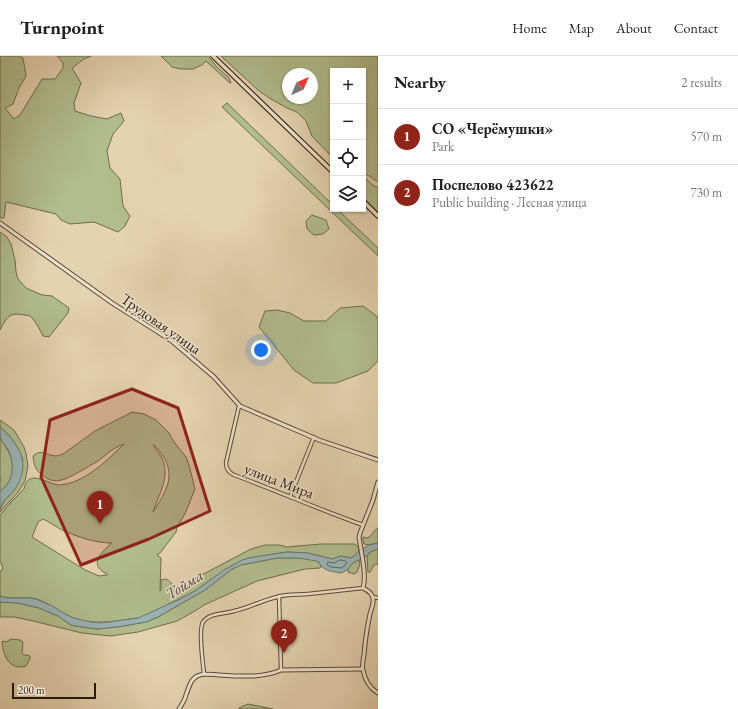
<!DOCTYPE html>
<html lang="en">
<head>
<meta charset="utf-8">
<style>
	body { margin:0; font-family:"EB Garamond",serif; background:#f6f6f6; color:#202124 }
	.controls { position:absolute; right:12px; top:12px; display:grid; overflow:hidden; border-radius:0px; box-shadow:0 1px 3px #0004 }
	.controls button { width:36px; height:36px; display:grid; place-items:center; padding:0; border:0; border-bottom:1px solid #e0e0e0; background:#fff; color:#202124; font:20px sans-serif }
	.compass { position:absolute; left:282px; top:12px; width:36px; height:36px; border-radius:50%; background:#fff; box-shadow:0 1px 3px #0004; rotate:44deg }
	.scale { position:absolute; left:12px; bottom:10px; width:84px; box-sizing:border-box; padding-left:4px; border:2px solid #291c0e; border-top:0; font-size:11px; line-height:14px; white-space:nowrap; color:#291c0e; -webkit-text-stroke:3px #eee2cc; paint-order:stroke }
	.you { position:absolute; left:261px; top:294px; width:14px; height:14px; margin:-10px; border:3px solid #fff; border-radius:50%; background:#1a73e8; box-shadow:0 0 0 6px #1a73e833 }
	.badge { display:grid; place-items:center; width:26px; height:26px; border-radius:50%; background:#8f2418; color:#fff; font-size:13px; font-weight:700 }
	.pin { position:absolute; translate:-50% -33px; filter:drop-shadow(0 1px 2px #0008) }
	.pin::after { content:''; position:absolute; top:21px; width:14px; height:12px; background:inherit; clip-path:polygon(0 0,100% 0,50% 100%) }
	.list { margin:0; padding:0; list-style:none }
	h2 { display:flex; justify-content:space-between; align-items:center; height:52px; margin:0; padding:0 16px; font-size:17px }
	h2 small { font-size:13px; font-weight:400; color:#757577 }
	.list li { display:grid; grid-template-columns:26px 1fr auto; gap:12px; align-items:center; box-sizing:border-box; height:56px; padding:0 16px; border-top:1px solid #e0e0e0 }
	.list b { display:block; font-size:15px; white-space:nowrap }
	.list p { margin:0; font-size:13px; white-space:nowrap; color:#757577 }
	.list em { font-size:13px; font-style:normal; color:#757577 }
	.icon { flex:none; width:22px; height:22px; fill:none; stroke:currentColor; stroke-width:2; stroke-linecap:round; stroke-linejoin:round }
	.map { position:relative; flex:none; width:378px; height:653px; overflow:hidden }
	header { display:flex; align-items:center; gap:24px; box-sizing:border-box; height:56px; padding:0 20px; background:#fff; border-bottom:1px solid #e0e0e0 }
	header strong { font-size:19px }
	nav { display:flex; gap:22px; margin-inline-start:auto; font-size:14px }
	main { display:flex }
	aside { flex:1; background:#fff }
	.map>svg:first-child { display:block }
	.green { fill:#b1bd8d; stroke:#6d6c4e; fill-rule:evenodd }
	.water { fill:#99b5b5; stroke:#6c7872 }
	.lines { fill:none; stroke-linecap:round; stroke-linejoin:round }
	.shore { stroke:#616862; stroke-width:1 }
	.minor-casing { stroke:#584a36; stroke-width:4.5 }
	.tertiary-casing { stroke:#584a36; stroke-width:5 }
	.secondary-casing { stroke:#291c0e; stroke-width:5.5 }
	.minor { stroke:#eee2cc; stroke-width:2.5 }
	.tertiary { stroke:#eee2cc; stroke-width:3 }
	.secondary { stroke:#eee2cc; stroke-width:3.5 }
	.marked { fill:#8f2418; fill-opacity:0.2; stroke:#8f2418; stroke-width:3; stroke-linejoin:round }
	.labels { text-anchor:middle; stroke-width:3; stroke-linejoin:round; paint-order:stroke }
	.street-label { font-size:15px; fill:#291c0e; stroke:#eee2cc }
	.water-label { font-size:16px; font-style:italic; fill:#4b4a40; stroke:#eee2cc }
</style>
</head>
<body>
<header>
<strong>Turnpoint</strong>
<nav><a>Home</a><a>Map</a><a>About</a><a>Contact</a></nav>
</header>
<main>
<div class="map">
<svg width="378" height="653" viewBox="0 0 378 653">
	<rect width="100%" height="100%" fill="#e5d2b0"/>
	<filter id="stains"><feTurbulence type="fractalNoise" baseFrequency=".005" numOctaves="4"/><feColorMatrix values="0 0 0 0 .2 0 0 0 0 .09 0 0 0 0 .02 0 0 0 .5 -.17"/></filter>
	<radialGradient id="worn" r=".72"><stop offset=".6" stop-color="#630" stop-opacity="0"/><stop offset="1" stop-color="#630" stop-opacity=".3"/></radialGradient>
	<g class="green">
		<polygon points="0,0 19,0 23,2 26,20 19,32 13,48 5,52 14,63 20,59 42,23 55,23 63,12 63,7 57,0 91,0 84,3 72,12 81,27 74,47 75,55 91,60 107,63 121,57 124,65 113,78 107,95 110,112 120,123 123,150 130,160 125,170 118,176 94,166 70,168 61,164 56,158 6,146 4,162 0,162"/>
		<polygon points="161,0 208,0 216,10 229,22 231,27 230,27 206,5 202,9 193,13 181,13 172,11"/>
		<path d="M221 0H378V126L363 116V15H333V102L312 80 306 65 297 56 287 52 271 43 259 35ZM288 18H312V42H288Z"/>
		<polygon points="227,47 333,149 333,153 337,153 378,192 378,200 222,51"/>
		<polygon points="365,122 374,130 378,131 378,156 363,141 363,125"/>
		<polygon points="312,159 326,164 329,173 323,178 314,179 307,173 306,165"/>
		<path d="M0 176 7 181 11 188 15 204 16 216 18 223 26 232 42 239 52 240 69 252 68 257 49 281 43 280C40 274 37 268 33 263 31 260 28 259 24 259 9 256 7 261 0 274Z"/>
		<polygon points="363,250 378,261 378,305 368,315 336,327 313,327 294,314 259,271 265,255 277,254 290,257 304,265 326,265 340,252"/>
		<path d="M132 356 144 358 156 364 169 377 174 386 186 401 189 409 195 433 185 458 177 471 176 476 160 497 157 499 161 502 160 535 161 533V524C171 520 172 532 180 536 187 534 187 528 192 524L251 493 265 489H279L287 491 321 488H355L359 492V495L357 498 351 502 341 500 332 503 308 497 287 496 249 502 231 510 195 535 143 561 138 562C114 565 90 571 67 559 57 554 48 547 37 543 30 541 23 542 15 542 10 542 5 542 0 540V515H1L3 512 0 505V459L11 446 24 433C28 411 48 429 60 429 62 429 64 428 66 428 89 423 107 404 124 388 114 391 106 399 98 405 92 409 85 412 79 416 66 423 55 430 42 419 35 414 34 408 33 400 41 392 48 400 56 400 58 400 61 398 63 398L95 375ZM153 389H154C178 414 170 430 153 456 158 440 170 422 163 405 161 399 156 394 153 389ZM43 463C50 466 56 471 62 474 78 481 95 487 112 487 101 496 88 509 107 518V519L99 520 85 514 32 481 38 466Z"/>
		<path d="M0 364 14 374 24 391 26 397 28 410 25 425 19 435 0 456C0 450 5 443 10 439L23 404C18 390 11 380 0 371Z"/>
		<path d="M0 382C2 386 5 389 7 393 16 407 14 426 0 435V426L1 424 0 421Z"/>
		<path d="M378 472V487L369 489 364 488 363 485V481L367 482C373 480 372 475 378 472Z"/>
		<polygon points="378,493 378,508 374,509 370,516 368,516 367,500 370,496"/>
		<path d="M277 502C287 502 309 501 317 505 320 507 320 508 321 510L320 512 305 513 257 525 204 549 195 555 177 565 138 576 124 578 111 580 82 577 33 565 14 561H0V546L18 547 39 552 58 560 71 569 75 570 96 573 117 571 146 566 158 561 205 534 232 513 241 509Z"/>
		<path d="M359 504 360 508 357 516 354 518 348 516C348 509 354 506 359 504Z"/>
		<path d="M11 583 20 584 23 586 22 597 24 599H27L30 600V603L26 610C10 615 3 600 2 586L3 585 6 586Z"/>
		<polygon points="248,648 273,653 239,653 239,652"/>
	</g>
	<g class="water">
		<path d="M0 371C18 387 31 406 17 430 14 436 9 439 5 444 3 447 2 449 0 452V435C14 426 15 408 8 393 6 390 2 387 1 383 0 380 0 374 0 371Z"/>
		<polygon points="378,487 378,493 370,496 367,500 353,507 347,514 341,517 330,515 325,513 321,510 319,506 316,505 299,502 277,502 241,509 232,513 205,534 158,561 146,566 117,571 97,573 75,570 71,569 58,560 39,552 18,547 0,546 0,540 7,542 30,542 36,543 52,550 67,559 74,562 91,566 101,567 138,562 180,543 195,535 224,514 242,504 249,502 287,496 308,497 332,503 341,500 351,502 354,500 359,495 369,489"/>
	</g>
	<g class="lines">
		<polygon class="shore" points="341,504 345,505 347,507 342,512 331,511 327,509 328,506 333,507"/>
		<g class="minor-casing">
			<g id="minor">
				<path d="M239 350 226 407C226 413 230 417 234 419 278 435 320 454 363 469"/>
				<polyline points="290,441 314,381"/>
				<polyline points="279,540 281,614"/>
				<polyline points="373,541 378,542"/>
				<path d="M204 618C203 607 198 574 203 566 209 557 224 558 234 555 249 552 263 544 277 541 287 538 298 539 308 538 326 536 344 534 363 532"/>
			</g>
		</g>
		<g class="tertiary-casing">
			<g id="tertiary">
				<polyline points="0,167 112,247 161,278 173,286 214,321 240,350 319,384 378,404"/>
				<path d="M378 426 373 444 360 477 359 481C361 496 367 519 363 532 367 534 373 538 373 543 374 548 371 553 370 558 367 572 365 585 364 599 363 604 362 610 363 614 365 624 369 632 378 637"/>
				<path d="M179 653C182 648 185 644 186 639 190 628 191 620 204 618 228 619 259 624 281 614L362 613"/>
			</g>
		</g>
		<g class="secondary-casing">
			<g id="secondary">
				<polyline points="213,0 333,116"/>
				<polyline points="363,145 378,160"/>
			</g>
		</g>
		<use href="#minor" class="minor"/>
		<use href="#tertiary" class="tertiary"/>
		<use href="#secondary" class="secondary"/>
	</g>
	<path class="marked" d="M132 333 178 352 210 455 149 483 81 509 41 421 50 364Z"/>
	<g class="labels">
		<g class="street-label">
			<text transform="translate(161 268) rotate(35)" y="5">Трудовая улица</text>
			<text transform="translate(279 425) rotate(21)" y="5">улица Мира</text>
		</g>
		<g class="water-label">
			<text transform="translate(184 528) rotate(-32)" y="6">Тойма</text>
		</g>
	</g>
	<rect width="100%" height="100%" filter="url(#stains)"/>
	<rect width="100%" height="100%" fill="url(#worn)"/>
</svg>
<div class="controls">
<button>+</button>
<button>−</button>
<button><svg class="icon" aria-label="locate" viewBox="0 0 24 24"><circle cx="12" cy="12" r="6"/><path d="M12 2v4M12 18v4M2 12h4M18 12h4"/></svg></button>
<button><svg class="icon" aria-label="layers" viewBox="0 0 24 24"><path d="M12 4l9 5-9 5-9-5zM3 14l9 5 9-5"/></svg></button>
</div>
<svg class="compass" viewBox="-18 -18 36 36"><path d="M0-13l5 13h-10z" fill="#e53935"/><path d="M0 13l5-13h-10z" fill="#757577"/></svg>
<div class="scale">200 m</div>
<div class="you"></div>
<div class="pin badge" style="left:100px;top:468px">1</div>
<div class="pin badge" style="left:284px;top:597px">2</div>
</div>
<aside>
<h2>Nearby<small>2 results</small></h2>
<ul class="list">
<li><span class="badge">1</span><div><b>СО «Черёмушки»</b><p>Park</p></div><em>570 m</em></li>
<li><span class="badge">2</span><div><b>Поспелово 423622</b><p>Public building · Лесная улица</p></div><em>730 m</em></li>
</ul>
</aside>
</main>
</body>
</html>
